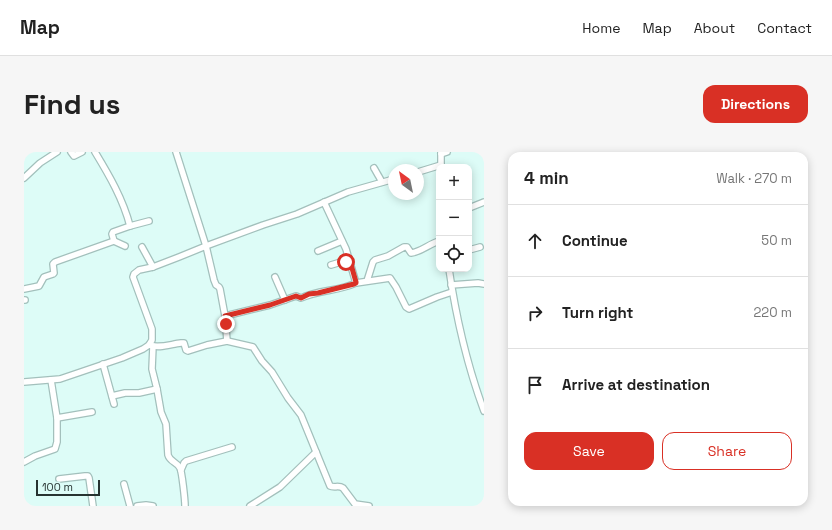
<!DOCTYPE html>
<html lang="en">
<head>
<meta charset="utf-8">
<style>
	body { margin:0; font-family:"Space Grotesk",sans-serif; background:#f6f6f6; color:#222 }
	.controls { position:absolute; right:12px; top:12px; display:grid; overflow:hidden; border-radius:8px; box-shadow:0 2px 10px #0003 }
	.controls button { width:36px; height:36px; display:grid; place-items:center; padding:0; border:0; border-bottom:1px solid #e0e0e0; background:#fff; color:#222; font:20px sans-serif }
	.compass { position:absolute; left:364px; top:12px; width:36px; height:36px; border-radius:50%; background:#fff; box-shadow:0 2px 10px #0003; rotate:327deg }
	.scale { position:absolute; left:12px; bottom:10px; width:64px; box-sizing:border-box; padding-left:4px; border:2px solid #273331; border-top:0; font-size:11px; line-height:14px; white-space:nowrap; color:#273331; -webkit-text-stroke:3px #ddfcf7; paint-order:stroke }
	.stop { position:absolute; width:12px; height:12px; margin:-9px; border:3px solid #d93025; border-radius:50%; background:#fff }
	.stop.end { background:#d93025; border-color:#fff; box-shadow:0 1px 4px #0008 }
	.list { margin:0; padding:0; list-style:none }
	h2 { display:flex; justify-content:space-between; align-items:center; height:52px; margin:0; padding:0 16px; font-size:17px }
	h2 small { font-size:13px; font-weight:400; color:#767676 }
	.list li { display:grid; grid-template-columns:26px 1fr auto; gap:12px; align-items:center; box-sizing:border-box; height:72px; padding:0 16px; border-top:1px solid #e0e0e0 }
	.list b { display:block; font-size:15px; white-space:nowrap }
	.list em { font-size:13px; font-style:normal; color:#767676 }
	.actions { display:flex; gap:8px; padding:12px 16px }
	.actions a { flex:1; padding:9px 0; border:1px solid #d93025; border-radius:12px; text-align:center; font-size:14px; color:#d93025 }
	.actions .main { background:#d93025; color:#fff }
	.icon { flex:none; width:22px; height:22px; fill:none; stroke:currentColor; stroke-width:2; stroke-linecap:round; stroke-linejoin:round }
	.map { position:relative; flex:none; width:460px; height:354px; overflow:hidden; border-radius:12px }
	header { display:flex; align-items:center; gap:24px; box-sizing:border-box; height:56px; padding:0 20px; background:#fff; border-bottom:1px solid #e0e0e0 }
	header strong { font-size:19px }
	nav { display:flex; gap:22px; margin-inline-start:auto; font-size:14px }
	.intro { display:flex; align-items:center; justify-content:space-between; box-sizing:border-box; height:96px; padding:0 24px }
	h1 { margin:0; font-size:28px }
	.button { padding:10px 18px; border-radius:12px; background:#d93025; color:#fff; font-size:14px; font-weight:700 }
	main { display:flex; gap:24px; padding:0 24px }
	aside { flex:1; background:#fff; border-radius:12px; box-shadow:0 2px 10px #0003 }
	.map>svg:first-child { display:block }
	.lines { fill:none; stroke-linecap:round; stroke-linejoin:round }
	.minor-casing { stroke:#a3c0bc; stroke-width:8 }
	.minor { stroke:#fff; stroke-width:5.5 }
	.route { stroke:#d93025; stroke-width:5 }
</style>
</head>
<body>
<header>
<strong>Map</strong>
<nav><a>Home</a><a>Map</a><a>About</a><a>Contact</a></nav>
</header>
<div class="intro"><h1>Find us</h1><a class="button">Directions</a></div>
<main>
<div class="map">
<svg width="460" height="354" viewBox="0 0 460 354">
	<rect width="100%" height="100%" fill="#ddfcf7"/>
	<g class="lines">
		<g class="minor-casing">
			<g id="minor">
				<polyline points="47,0 50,4 58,0"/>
				<path d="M71 0C85 23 99 47 106 74"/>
				<polyline points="152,0 182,94 190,128 192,133 195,135 196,137 201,164 203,189"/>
				<polyline points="417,0 417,15"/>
				<polyline points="417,2 423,0"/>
				<polyline points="350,16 358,30"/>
				<polyline points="394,20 417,13"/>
				<polyline points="0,26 16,11 33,0"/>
				<polyline points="445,56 460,50"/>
				<polyline points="90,89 88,82 89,80 106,74 125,69"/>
				<polyline points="118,95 129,115"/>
				<polyline points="445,98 456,95"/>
				<polyline points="294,99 318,89"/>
				<polyline points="307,113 317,110 321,110 326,109"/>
				<path d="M425 117C432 165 443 213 460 259"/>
				<polyline points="251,125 261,148"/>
				<path d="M343 129 349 110 351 108 364 104 380 95H383L387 101C397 100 405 92 415 89"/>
				<polyline points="332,131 366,126 372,135 382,155 385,157 413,145 428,140"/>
				<polyline points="427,133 454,131 460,132"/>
				<polyline points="0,137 15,134 20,125 29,122 30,121 29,112 31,110 90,89 101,94"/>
				<polyline points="0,148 1,148"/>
				<path d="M201 164 246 153 272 144 277 146C294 138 315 139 332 131L322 97 300 50"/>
				<path d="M125 193C135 197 147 192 157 191H160L162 198 164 199 183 193 203 189 229 195 238 209 248 220 264 246 277 263 306 334C310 336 315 333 319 336L331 352 345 354"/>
				<path d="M129 194 128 217 133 237 137 260 142 272 144 303C146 310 153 310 156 316 158 320 161 348 161 354"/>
				<polyline points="79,212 90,252"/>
				<polyline points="27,228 33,266 68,260"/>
				<polyline points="0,230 36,227 98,206 119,197 125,193 128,188 128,177 109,125 110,122 115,118 129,115 155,105 182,94 239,73 273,62 324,40 370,27"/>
				<polyline points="88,244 101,241 115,241 133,237"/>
				<polyline points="0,310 11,304 31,297 33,290 33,266"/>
				<polyline points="157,318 160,311 162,309 208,295"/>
				<polyline points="35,327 61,324 64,324 65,326 69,354"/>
				<polyline points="100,332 106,354"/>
				<polyline points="113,354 122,353 129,354"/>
				<polyline points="226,354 256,335 292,300"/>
			</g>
		</g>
		<use href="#minor" class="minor"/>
	</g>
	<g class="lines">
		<polyline class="route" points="202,172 201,164 246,153 272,144 277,146 285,142 294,141 330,132 332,131 332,130 326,109 322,110"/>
	</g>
</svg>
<div class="controls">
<button>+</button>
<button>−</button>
<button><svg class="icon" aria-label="locate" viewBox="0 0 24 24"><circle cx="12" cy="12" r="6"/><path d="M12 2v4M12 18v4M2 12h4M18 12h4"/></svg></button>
</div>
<svg class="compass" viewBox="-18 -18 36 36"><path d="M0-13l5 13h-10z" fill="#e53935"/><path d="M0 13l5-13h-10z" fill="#767676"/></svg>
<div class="scale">100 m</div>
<div class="stop" style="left:322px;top:110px"></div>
<div class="stop end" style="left:202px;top:172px"></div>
</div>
<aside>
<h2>4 min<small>Walk · 270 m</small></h2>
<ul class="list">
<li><svg class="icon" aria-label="ahead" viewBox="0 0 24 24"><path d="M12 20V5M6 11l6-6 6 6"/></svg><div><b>Continue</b></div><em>50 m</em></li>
<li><svg class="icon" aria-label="right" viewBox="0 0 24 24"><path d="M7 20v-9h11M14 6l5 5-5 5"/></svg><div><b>Turn right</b></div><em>220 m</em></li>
<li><svg class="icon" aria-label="arrive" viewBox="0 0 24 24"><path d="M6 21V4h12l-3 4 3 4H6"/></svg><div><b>Arrive at destination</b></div></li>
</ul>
<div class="actions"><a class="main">Save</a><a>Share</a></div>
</aside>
</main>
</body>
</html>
